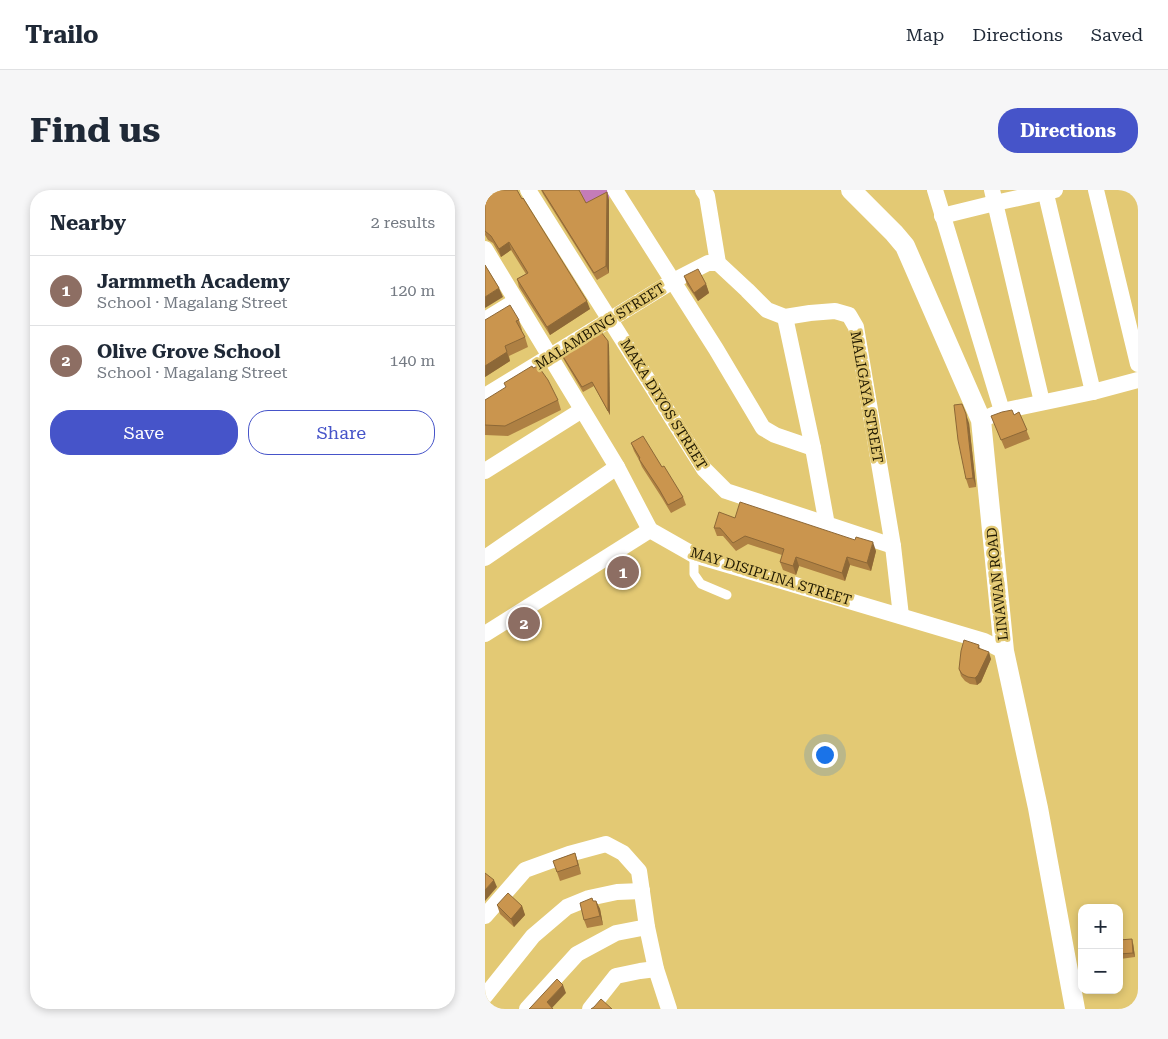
<!DOCTYPE html>
<html lang="en">
<head>
<meta charset="utf-8">
<style>
	body { margin:0; font-family:"Roboto Serif",serif; background:#f6f6f7; color:#1f2937 }
	.controls { position:absolute; right:15px; bottom:15px; display:grid; overflow:hidden; border-radius:10px; box-shadow:0 2px 8px #0003 }
	.controls button { width:45px; height:45px; display:grid; place-items:center; padding:0; border:0; border-bottom:1px solid #e0e1e3; background:#fff; color:#1f2937; font:25px sans-serif }
	.you { position:absolute; left:339px; top:564px; width:18px; height:18px; margin:-12px; border:4px solid #fff; border-radius:50%; background:#1a73e8; box-shadow:0 0 0 8px #1a73e833 }
	.badge { display:grid; place-items:center; width:32px; height:32px; border-radius:50%; background:#4654c9; color:#fff; font-size:16px; font-weight:700 }
	.pin { position:absolute; translate:-50% -50%; border:2px solid #fff; box-shadow:0 1px 5px #0006 }
	.list { margin:0; padding:0; list-style:none }
	h2 { display:flex; justify-content:space-between; align-items:center; height:65px; margin:0; padding:0 20px; font-size:21px }
	h2 small { font-size:16px; font-weight:400; color:#747a83 }
	.list li { display:grid; grid-template-columns:32px 1fr auto; gap:15px; align-items:center; box-sizing:border-box; height:70px; padding:0 20px; border-top:1px solid #e0e1e3 }
	.list b { display:block; font-size:19px; white-space:nowrap }
	.list p { margin:0; font-size:16px; white-space:nowrap; color:#747a83 }
	.list em { font-size:16px; font-style:normal; color:#747a83 }
	.actions { display:flex; gap:10px; padding:15px 20px }
	.actions a { flex:1; padding:11px 0; border:1px solid #4654c9; border-radius:20px; text-align:center; font-size:18px; color:#4654c9 }
	.actions .main { background:#4654c9; color:#fff }
	.map { position:relative; flex:none; width:653px; height:819px; overflow:hidden; border-radius:20px }
	header { display:flex; align-items:center; gap:30px; box-sizing:border-box; height:70px; padding:0 25px; background:#fff; border-bottom:1px solid #e0e1e3 }
	header strong { font-size:24px }
	nav { display:flex; gap:28px; margin-inline-start:auto; font-size:18px }
	.intro { display:flex; align-items:center; justify-content:space-between; box-sizing:border-box; height:120px; padding:0 30px }
	h1 { margin:0; font-size:35px }
	.button { padding:12px 22px; border-radius:20px; background:#4654c9; color:#fff; font-size:18px; font-weight:700 }
	main { display:flex; gap:30px; padding:0 30px }
	aside { flex:1; background:#fff; border-radius:20px; box-shadow:0 2px 8px #0003 }
	.map>svg:first-child { display:block }
	.forest { fill:#c47cb8 }
	.lines { fill:none; stroke-linecap:round; stroke-linejoin:round }
	.service { stroke:#fff; stroke-width:9 }
	.minor { stroke:#fff; stroke-width:16 }
	.tertiary { stroke:#fff; stroke-width:20 }
	.wall { fill:#ae8043 }
	.shaded-wall { fill:#8d6837 }
	.building { fill:#ca954e; stroke:#8d6837 }
	.labels { text-anchor:middle; stroke-width:5; stroke-linejoin:round; paint-order:stroke }
	.street-label { font-size:14px; fill:#1f1800; stroke:#e3c974 }
</style>
</head>
<body>
<header>
<strong>Trailo</strong>
<nav><a>Map</a><a>Directions</a><a>Saved</a></nav>
</header>
<div class="intro"><h1>Find us</h1><a class="button">Directions</a></div>
<main>
<aside>
<h2>Nearby<small>2 results</small></h2>
<ul class="list">
<li><span class="badge" style="background:#8d6e63">1</span><div><b>Jarmmeth Academy</b><p>School · Magalang Street</p></div><em>120 m</em></li>
<li><span class="badge" style="background:#8d6e63">2</span><div><b>Olive Grove School</b><p>School · Magalang Street</p></div><em>140 m</em></li>
</ul>
<div class="actions"><a class="main">Save</a><a>Share</a></div>
</aside>
<div class="map">
<svg width="653" height="819" viewBox="0 0 653 819">
	<rect width="100%" height="100%" fill="#e3c974"/>
	<polygon class="forest" points="95,0 124,0 124,13 105,18 91,10 97,5"/>
	<g class="lines">
		<polyline class="service" points="209,365 209,384 216,394 242,405"/>
		<g class="minor">
			<polyline points="43,0 219,279 241,301 408,356"/>
			<polyline points="130,0 231,159 278,238 290,245 328,258"/>
			<polyline points="218,0 222,6 233,73 262,100 282,120 300,127 325,123 350,121 364,125 371,137 408,356 416,426"/>
			<polyline points="450,0 517,221"/>
			<polyline points="507,0 557,212"/>
			<polyline points="560,0 608,202"/>
			<polyline points="611,0 653,174"/>
			<polyline points="457,26 510,13 570,0"/>
			<polyline points="0,59 132,277 165,340 209,365 499,451 519,461"/>
			<polyline points="300,127 328,258 342,335"/>
			<polyline points="0,130 31,111"/>
			<polyline points="0,206 188,91 223,73 233,73"/>
			<polyline points="496,230 517,221 608,202 653,190"/>
			<polyline points="0,281 97,220"/>
			<polyline points="0,368 132,277"/>
			<polyline points="0,444 165,340"/>
			<polyline points="0,726 40,680 84,664 121,654 138,663 154,681 162,737 171,779 184,819"/>
			<polyline points="0,806 48,746 82,717 104,708 132,702 157,701"/>
			<polyline points="42,819 92,764 131,743 162,737"/>
			<polyline points="105,819 131,786 155,781 171,779"/>
		</g>
		<polyline class="tertiary" points="366,0 409,43 420,56 496,230 519,461 553,618 590,819"/>
	</g>
	<g class="wall">
		<polygon points="0,0 105,119 65,145 34,97 32,89 41,84 26,60 16,67 8,53 3,50 0,45"/>
		<polygon points="56,0 94,0 101,13 124,10 124,83 112,90 58,4"/>
		<polygon points="199,86 221,94 224,103 213,111 202,95"/>
		<polygon points="0,130 34,130 37,140 36,140 40,147 43,157 24,166 25,171 0,187"/>
		<polygon points="124,155 125,225 109,196 98,202 79,170 77,165"/>
		<polygon points="0,210 73,210 76,220 23,246 0,245"/>
		<polygon points="534,222 545,249 520,259 506,226 529,225"/>
		<polygon points="484,233 491,297 484,298 481,289"/>
		<polygon points="146,253 177,277 198,307 201,315 186,323 177,308 157,277 154,270 149,261"/>
		<polygon points="250,328 391,361 386,381 365,375 360,391 314,376 311,385 298,380 295,372 297,365 263,354 251,361 238,346 232,346 229,338"/>
		<polygon points="494,455 495,459 506,469 496,492 492,495 485,494 480,491 476,486 474,479"/>
		<polygon points="90,663 96,684 75,691 68,671"/>
		<polygon points="107,708 108,711 111,711 115,719 118,735 102,738 99,730"/>
		<polygon points="12,715 37,716 40,725 29,737 15,724"/>
		<polygon points="634,750 648,753 650,767 635,769"/>
	</g>
	<g class="shaded-wall">
		<polygon points="122,2 124,10 124,83 121,76"/>
		<polygon points="24,52 26,60 16,67 14,59"/>
		<polygon points="221,94 224,103 213,111 209,103"/>
		<polygon points="14,98 18,107 0,118 0,107"/>
		<polygon points="102,111 105,119 65,145 62,137"/>
		<polygon points="123,151 124,155 125,225 123,221"/>
		<polygon points="20,156 25,171 0,187 0,176"/>
		<polygon points="481,224 484,233 491,297 488,288"/>
		<polygon points="388,352 391,361 386,381 382,373"/>
		<polygon points="311,367 314,376 311,385 308,376"/>
		<polygon points="362,367 365,375 360,391 357,383"/>
		<polygon points="504,462 506,469 496,492 492,495 490,488"/>
		<polygon points="90,663 93,672 96,684 93,675"/>
		<polygon points="9,690 12,697 0,711 0,700"/>
		<polygon points="111,711 115,719 118,735 115,726"/>
		<polygon points="37,716 40,725 29,737 26,729"/>
		<polygon points="647,749 648,753 650,767 648,763"/>
		<polygon points="78,795 81,803 66,819 62,812"/>
	</g>
	<g class="building">
		<polygon points="0,0 32,0 37,9 38,8 102,111 62,137 32,89 43,83 24,52 14,59 6,46 0,41"/>
		<polygon points="57,0 94,0 101,13 122,2 121,76 109,83"/>
		<polygon points="0,75 14,98 0,107"/>
		<polygon points="213,79 221,94 209,103 199,86"/>
		<polygon points="25,115 34,130 31,131 40,147 20,156 22,162 0,176 0,130"/>
		<polygon points="116,142 123,151 123,221 107,192 97,197 77,165"/>
		<polygon points="47,176 48,178 53,176 63,190 73,210 20,236 0,235 0,210 21,197 19,193"/>
		<polygon points="477,214 481,224 488,288 481,289 473,250 469,215"/>
		<polygon points="527,220 529,225 534,222 542,240 516,250 506,226 517,222"/>
		<polygon points="158,246 177,277 179,276 198,307 183,315 174,299 154,269 155,268 146,253"/>
		<polygon points="255,312 370,350 371,347 388,352 382,373 362,367 357,383 311,367 308,376 295,372 299,359 260,346 248,353 235,338 229,338 234,322 250,328"/>
		<polygon points="479,450 494,455 493,458 504,462 493,485 490,488 483,487 477,484 474,479 476,461"/>
		<polygon points="90,663 93,675 72,682 68,671"/>
		<polygon points="0,683 9,690 0,700"/>
		<polygon points="23,703 37,716 26,729 12,715"/>
		<polygon points="107,708 108,711 111,711 115,726 99,730 95,713"/>
		<polygon points="647,749 648,763 634,764 634,750"/>
		<polygon points="72,789 78,795 62,812 68,819 44,819 46,817"/>
		<polygon points="116,809 127,819 106,819 109,817"/>
	</g>
	<g class="labels">
		<g class="street-label">
			<text transform="translate(115 136) rotate(-32)" y="5">MALAMBING STREET</text>
			<text transform="translate(382 207) rotate(80)" y="5">MALIGAYA STREET</text>
			<text transform="translate(179 214) rotate(58)" y="5">MAKA DIYOS STREET</text>
			<text transform="translate(286 386) rotate(17)" y="5">MAY DISIPLINA STREET</text>
			<text transform="translate(512 394) rotate(-96)" y="5">LINAWAN ROAD</text>
		</g>
	</g>
</svg>
<div class="controls">
<button>+</button>
<button>−</button>
</div>
<div class="you"></div>
<div class="pin badge" style="left:138px;top:382px;background:#8d6e63">1</div>
<div class="pin badge" style="left:39px;top:433px;background:#8d6e63">2</div>
</div>
</main>
</body>
</html>
